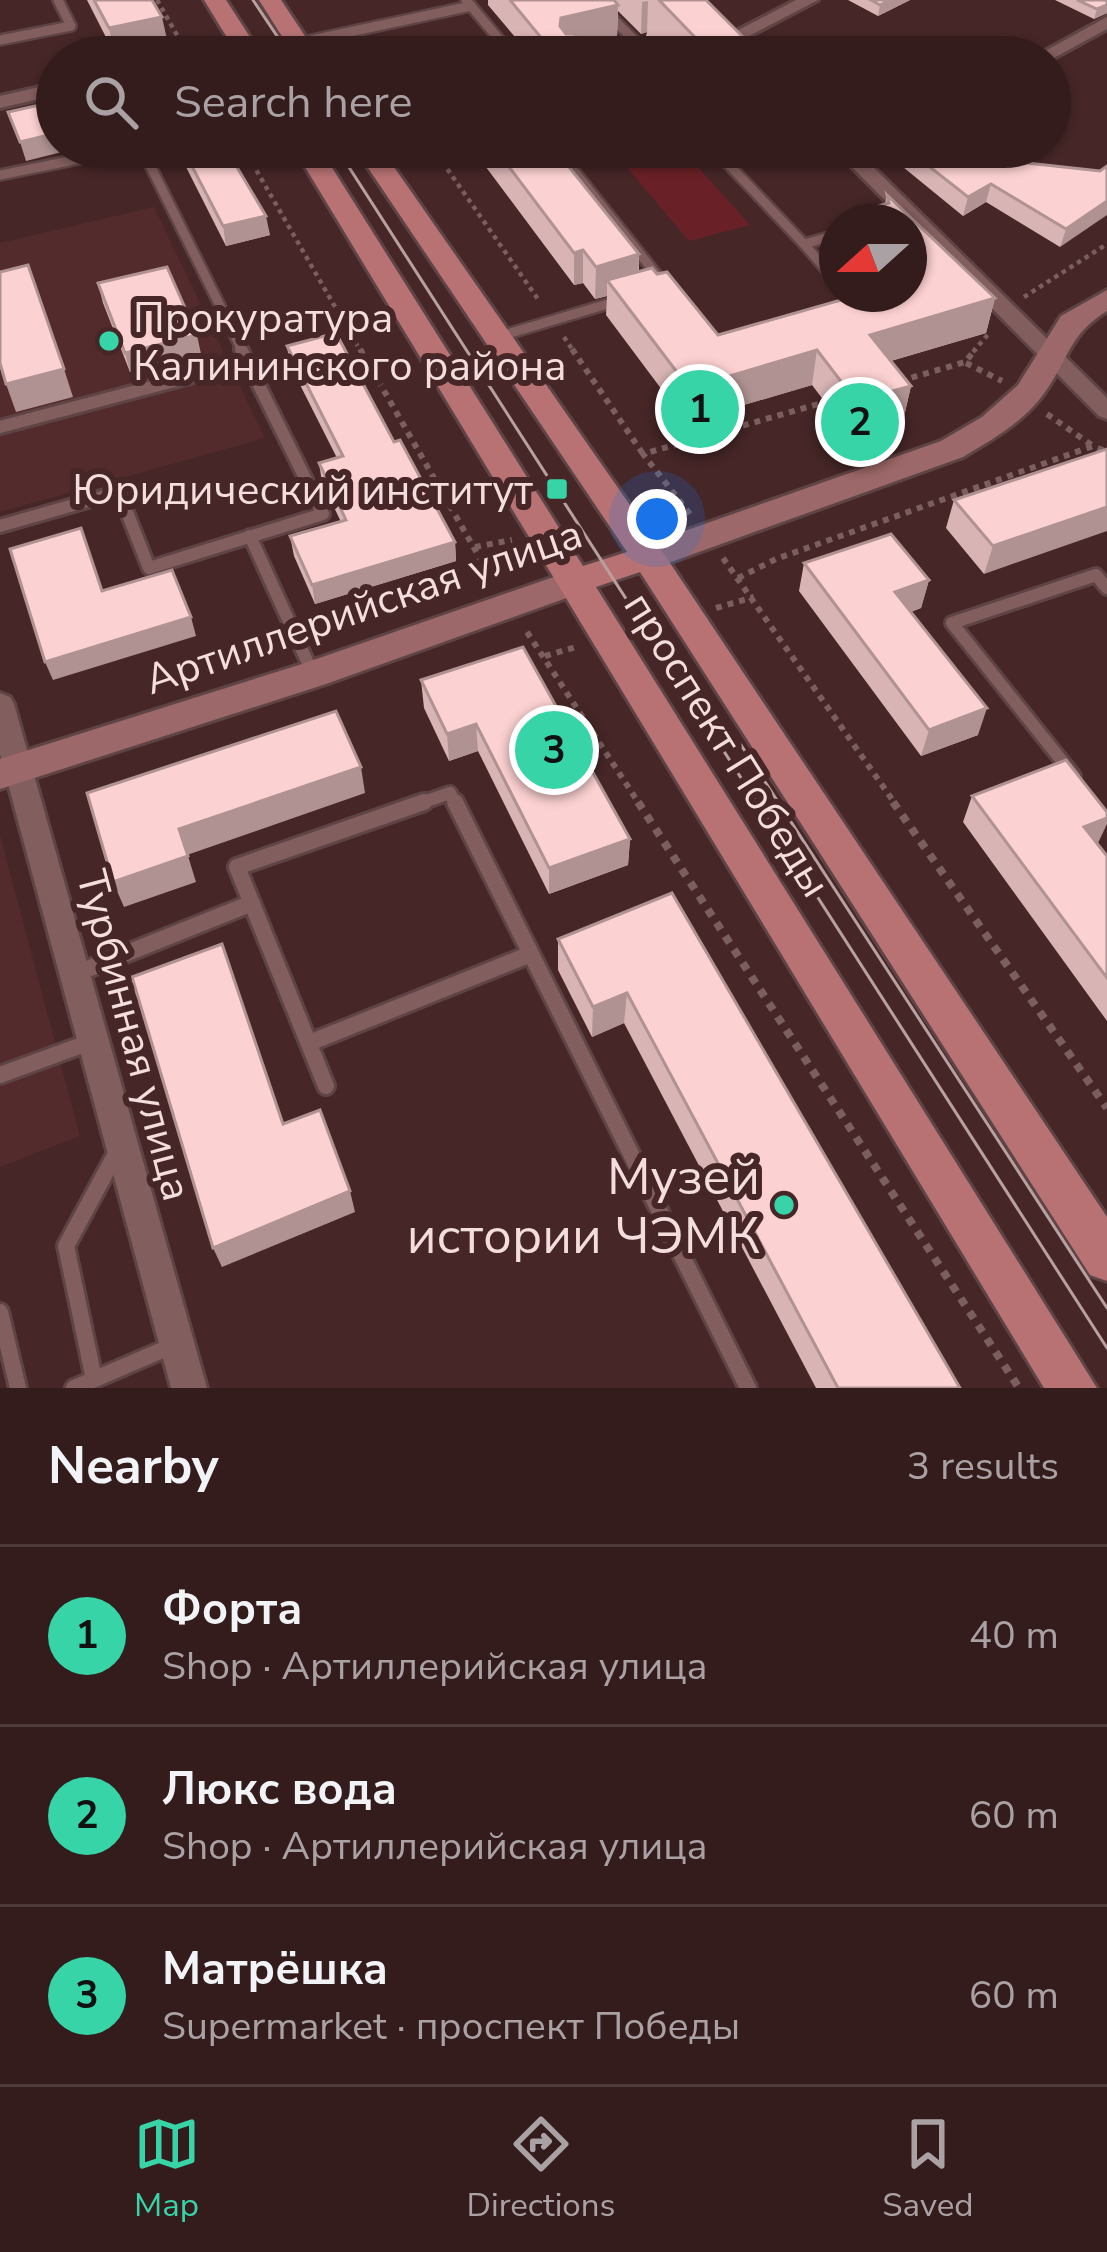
<!DOCTYPE html>
<html lang="en">
<head>
<meta charset="utf-8">
<style>
	body { margin:0; font-family:"Nunito Sans",sans-serif; background:#3f292a; color:#f1f3f6 }
	.compass { position:absolute; left:819px; top:204px; width:108px; height:108px; border-radius:50%; background:#341c1d; box-shadow:0 3px 9px #0004; rotate:249deg }
	.you { position:absolute; left:657px; top:519px; width:42px; height:42px; margin:-30px; border:9px solid #fff; border-radius:50%; background:#1a73e8; box-shadow:0 0 0 18px #1a73e833 }
	.badge { display:grid; place-items:center; width:78px; height:78px; border-radius:50%; background:#36d4a7; color:#111; font-size:39px; font-weight:700 }
	.pin { position:absolute; translate:-50% -50%; border:6px solid #fff; box-shadow:0 3px 12px #0006 }
	.list { margin:0; padding:0; list-style:none }
	h2 { display:flex; justify-content:space-between; align-items:center; height:156px; margin:0; padding:0 48px; font-size:51px }
	h2 small { font-size:39px; font-weight:400; color:#a9a1a4 }
	.list li { display:grid; grid-template-columns:78px 1fr auto; gap:36px; align-items:center; box-sizing:border-box; height:180px; padding:0 48px; border-top:3px solid #4e3a3b }
	.list b { display:block; font-size:45px; white-space:nowrap }
	.list p { margin:0; font-size:39px; white-space:nowrap; color:#a9a1a4 }
	.list em { font-size:39px; font-style:normal; color:#a9a1a4 }
	.icon { flex:none; width:66px; height:66px; fill:none; stroke:currentColor; stroke-width:2; stroke-linecap:round; stroke-linejoin:round }
	.map { position:relative; flex:none; width:1107px; height:1388px; overflow:hidden }
	.search { position:absolute; background:#341c1d; box-shadow:0 3px 9px #0004; left:36px; right:36px; top:36px; height:132px; display:flex; align-items:center; gap:30px; box-sizing:border-box; padding:0 42px; border-radius:66px; color:#a9a1a4; font-size:45px }
	.sheet { height:696px; background:#341c1d }
	nav { display:flex; justify-content:space-around; align-items:center; box-sizing:border-box; height:168px; border-top:3px solid #4e3a3b; background:#341c1d; font-size:33px; color:#a9a1a4 }
	nav a { display:grid; justify-items:center; gap:6px }
	nav .on { color:#36d4a7 }
	.map>svg:first-child { display:block }
	.built { fill:#532b2c }
	.green { fill:#692127 }
	.lines { fill:none; stroke-linecap:round; stroke-linejoin:round }
	.lane-far2-casing { stroke:#5f4445; stroke-width:14 }
	.lane-far1-casing { stroke:#5f4445; stroke-width:18 }
	.lane-casing { stroke:#5f4445; stroke-width:22 }
	.street-casing { stroke:#5f4445; stroke-width:6 }
	.secondary-casing { stroke:#5f4445; stroke-width:6 }
	.primary-casing { stroke:#5f4445; stroke-width:6 }
	.path-far2 { stroke:#7b5e5f; stroke-width:4.5; stroke-dasharray:4.5 4.5; stroke-linecap:butt }
	.path-far1 { stroke:#7b5e5f; stroke-width:6; stroke-dasharray:6 6; stroke-linecap:butt }
	.path { stroke:#7b5e5f; stroke-width:8; stroke-dasharray:8 8; stroke-linecap:butt }
	.lane-far2 { stroke:#835e5e; stroke-width:9 }
	.lane-far1 { stroke:#835e5e; stroke-width:12 }
	.lane { stroke:#835e5e; stroke-width:16 }
	.street { fill:#835e5e; fill-rule:evenodd }
	.secondary { fill:#9d6869; fill-rule:evenodd }
	.primary { fill:#b87274; fill-rule:evenodd }
	.tram { stroke:#b9a0a0; stroke-width:3 }
	.wall { fill:#d9b4b4 }
	.shaded-wall { fill:#b09292 }
	.building { fill:#fcd1d1; stroke:#b09292; stroke-width:3 }
	.poi-dot { fill:#36d4a7; stroke:#462627; stroke-width:4.5 }
	.labels { text-anchor:middle; stroke-width:12; stroke-linejoin:round; paint-order:stroke }
	.poi-label { font-size:42px; fill:#f3dddd; stroke:#462627; text-anchor:start }
	.street-label { font-size:42px; fill:#f3dddd; stroke:#462627 }
	.near-poi-label { font-size:51px; fill:#f3dddd; stroke:#462627; text-anchor:end }
</style>
</head>
<body>
<div class="map">
<svg width="1107" height="1388" viewBox="0 0 1107 1388">
	<rect width="100%" height="100%" fill="#462627"/>
	<g class="built">
		<polygon points="154,207 265,438 0,512 0,243"/>
		<polygon points="0,835 80,1136 0,1167"/>
	</g>
	<polygon class="green" points="662,147 680,147 750,225 689,241 619,158"/>
	<g class="lines">
		<g class="lane-far2-casing">
			<g id="lane-far2">
				<polyline points="466,0 514,57"/>
				<polyline points="0,40 71,26 58,0"/>
				<polyline points="298,43 471,6"/>
				<polyline points="569,57 635,41 594,0"/>
				<polyline points="141,147 243,352"/>
				<polyline points="555,147 660,279"/>
				<polyline points="712,147 804,244 837,235"/>
				<polyline points="0,175 138,147"/>
				<polyline points="804,244 837,282"/>
				<polyline points="494,338 621,300"/>
			</g>
		</g>
		<g class="lane-far1-casing">
			<g id="lane-far1">
				<polyline points="0,427 201,374"/>
				<polyline points="0,526 119,492 149,568 323,514 241,349"/>
				<polyline points="250,536 313,674"/>
				<polyline points="1074,776 952,623 1096,575 1107,588"/>
				<polyline points="415,805 450,793 456,805"/>
			</g>
		</g>
		<g class="lane-casing">
			<g id="lane">
				<polyline points="455,802 748,1388"/>
				<polyline points="75,974 252,903"/>
				<polyline points="309,1043 531,954"/>
				<polyline points="0,1075 93,1041"/>
				<polyline points="326,1086 237,867 424,802"/>
				<polyline points="0,1312 18,1388"/>
				<polyline points="94,1379 66,1246 119,1148"/>
				<polyline points="74,1388 174,1345"/>
			</g>
		</g>
		<g class="street-casing">
			<g id="street">
				<polygon points="796,0 818,0 736,43 721,39"/>
				<polygon points="1107,17 1107,29 1050,60 1034,57"/>
				<polygon points="245,43 251,44 251,52 193,57"/>
				<polygon points="57,83 57,95 0,108 0,96"/>
				<polygon points="832,147 853,147 1107,398 1107,419 1099,416"/>
				<polygon points="0,693 10,697 14,704 207,1388 171,1388 0,754"/>
			</g>
		</g>
		<g class="secondary-casing">
			<g id="secondary">
				<path d="M1107 290V311C1069 334 1069 359 1045 392 1025 421 993 439 963 457L660 566H636L631 557 636 548 941 441 982 417 1018 385 1061 316Z"/>
				<polygon points="574,570 586,573 591,582 586,591 326,684 0,789 0,759 302,664"/>
			</g>
		</g>
		<g class="primary-casing">
			<g id="primary">
				<polygon points="204,0 226,0 263,57 239,57"/>
				<polygon points="259,0 281,0 319,57 295,57"/>
				<polygon points="293,147 319,147 583,566 627,552 354,147 380,147 660,548 1107,1217 1107,1281 1090,1275 640,572 596,587 1097,1388 1044,1388"/>
			</g>
		</g>
		<g class="path-far2">
			<polyline points="157,0 185,49"/>
			<polyline points="243,147 361,352"/>
			<polyline points="432,147 540,302"/>
			<polyline points="1024,297 1107,244"/>
			<polyline points="564,337 574,352"/>
			<polyline points="973,352 990,332"/>
		</g>
		<g class="path-far1">
			<polyline points="360,349 493,581"/>
			<polyline points="572,349 643,454"/>
			<polyline points="966,363 1002,381"/>
			<polyline points="900,381 965,362 976,349"/>
			<polyline points="1047,414 1093,446"/>
			<polyline points="654,509 682,503"/>
			<polyline points="690,514 643,454 829,401"/>
			<polyline points="475,547 512,540"/>
			<polyline points="723,558 896,805"/>
			<polyline points="738,578 776,559 1093,446 1107,452"/>
			<polyline points="716,608 754,597"/>
			<polyline points="527,632 640,805"/>
			<polyline points="545,656 576,647"/>
		</g>
		<g class="path">
			<polyline points="638,802 1019,1388"/>
			<polyline points="893,802 1107,1108"/>
		</g>
		<use href="#lane-far2" class="lane-far2"/>
		<use href="#lane-far1" class="lane-far1"/>
		<use href="#lane" class="lane"/>
		<use href="#street" class="street"/>
		<use href="#secondary" class="secondary"/>
		<use href="#primary" class="primary"/>
		<g class="tram">
			<polyline points="253,0 291,57"/>
			<polyline points="336,147 1107,1348"/>
			<polyline points="741,745 1107,1308"/>
		</g>
	</g>
	<g class="wall">
		<polygon points="87,0 152,0 168,44 115,55"/>
		<polygon points="488,0 706,0 763,57 666,57 646,36 647,32 641,34 618,11 617,36 584,44 596,57 532,57 488,5"/>
		<polygon points="848,0 910,0 878,16"/>
		<polygon points="1055,0 1107,0 1107,13 1094,19"/>
		<polygon points="159,147 225,147 270,235 226,246 184,163 169,167"/>
		<polygon points="471,147 553,147 639,254 639,271 652,268 657,274 667,272 718,335 862,294 909,294 909,222 850,222 851,213 885,204 887,195 995,298 986,333 891,361 911,386 903,421 850,435 812,385 686,422 606,315 607,296 595,299 583,283 574,285"/>
		<polygon points="751,147 811,147 809,157 754,151"/>
		<polygon points="907,149 1027,163 1100,171 1060,247 986,202 963,216 903,167"/>
		<polygon points="98,283 201,354 130,372 103,303"/>
		<polygon points="287,346 394,442 455,542 456,561 315,604 294,556 290,536 341,522 322,482 319,463 337,458 290,365"/>
		<polygon points="1107,449 984,574 946,528 954,500"/>
		<polygon points="804,563 929,580 921,608 911,612 978,735 921,756 799,591"/>
		<polygon points="421,680 630,839 628,865 549,894 478,751 449,761 424,708"/>
		<polygon points="972,796 1098,843 1107,856 1107,1021 963,822"/>
		<polygon points="672,893 960,1388 816,1388 624,1023 592,1037 558,970 558,939"/>
	</g>
	<g class="shaded-wall">
		<polygon points="890,0 910,0 878,16 880,5"/>
		<polygon points="648,1 647,32 641,34 642,2"/>
		<polygon points="618,5 617,36 561,50 561,18"/>
		<polygon points="1107,5 1107,13 1094,19 1097,9"/>
		<polygon points="162,17 168,44 115,55 109,28"/>
		<polygon points="57,133 57,147 82,147 26,161 20,142"/>
		<polygon points="165,147 181,147 184,163 169,167"/>
		<polygon points="991,184 986,202 963,216 968,197"/>
		<polygon points="1107,201 1107,215 1060,247 1066,229"/>
		<polygon points="266,216 270,235 226,246 223,226"/>
		<polygon points="583,250 583,283 574,285 574,253"/>
		<polygon points="639,254 638,287 607,280 607,296 595,299 596,267"/>
		<polygon points="995,298 986,333 863,369 870,335"/>
		<polygon points="197,335 201,354 130,372 125,353"/>
		<polygon points="817,350 812,385 686,422 689,388"/>
		<polygon points="64,369 73,397 16,412 6,384"/>
		<polygon points="911,386 903,421 850,435 856,401"/>
		<polygon points="1107,507 1107,531 984,574 993,546"/>
		<polygon points="455,542 456,561 315,604 312,585"/>
		<polygon points="929,580 921,608 888,620 895,592"/>
		<polygon points="191,617 196,636 53,680 45,662"/>
		<polygon points="987,708 978,735 921,756 929,730"/>
		<polygon points="476,724 478,751 449,761 447,734"/>
		<polygon points="361,767 365,793 187,855 179,829"/>
		<polygon points="1107,818 1107,824 1098,843 1072,853 1084,827"/>
		<polygon points="630,839 628,865 549,894 549,868"/>
		<polygon points="188,856 196,882 124,907 113,882"/>
		<polygon points="627,993 624,1023 592,1037 593,1007"/>
		<polygon points="350,1191 355,1212 222,1267 213,1248"/>
	</g>
	<g class="building">
		<polygon points="94,0 152,0 162,17 109,28"/>
		<polygon points="510,0 614,0 618,5 561,18 560,26 566,34 574,34 596,57 557,57"/>
		<polygon points="659,0 706,0 763,57 714,57"/>
		<polygon points="871,0 890,0 880,5"/>
		<polygon points="1077,0 1107,0 1107,5 1097,9"/>
		<polygon points="57,101 57,133 20,142 8,112"/>
		<polygon points="182,147 225,147 266,216 223,226"/>
		<polygon points="494,147 553,147 639,254 596,267 583,250 574,253"/>
		<polygon points="907,149 1007,160 1009,154 1027,163 1100,171 1107,166 1107,201 1066,229 991,184 968,197"/>
		<polygon points="887,195 995,298 870,335 911,386 856,401 817,350 689,388 607,280 652,268 657,274 667,272 718,335 862,294 909,294 909,281 915,279 909,273 909,222 859,222 851,213 889,203"/>
		<polygon points="28,265 64,369 6,384 0,363 0,272"/>
		<polygon points="167,267 197,335 125,353 98,283"/>
		<polygon points="336,333 394,442 400,440 455,542 312,585 290,536 346,520 319,463 343,456 287,346"/>
		<polygon points="1107,449 1107,507 993,546 954,500"/>
		<polygon points="81,528 102,591 172,570 191,617 45,662 10,549"/>
		<polygon points="891,534 929,580 895,592 987,708 929,730 804,563"/>
		<polygon points="523,647 630,839 549,868 476,724 447,734 421,680"/>
		<polygon points="336,711 361,767 179,829 188,856 113,882 87,793"/>
		<polygon points="1066,760 1107,812 1107,818 1084,827 1107,856 1107,978 972,796"/>
		<polygon points="672,893 960,1388 838,1388 627,993 593,1007 558,939"/>
		<polygon points="222,944 283,1124 320,1110 350,1191 213,1248 132,977"/>
	</g>
	<g class="poi-dot">
		<circle cx="109" cy="341" r="12"/>
		<rect x="545" y="477" width="24" height="24" rx="6"/>
		<circle cx="784" cy="1205" r="12"/>
	</g>
	<g class="labels">
		<g class="poi-label">
			<text x="133" y="332">Прокуратура<tspan x="133" dy="48">Калининского района</tspan></text>
			<text x="533" y="504" text-anchor="end">Юридический институт</text>
		</g>
		<g class="street-label">
			<text transform="translate(363 606) rotate(-19)" y="15">Артиллерийская улица</text>
			<text transform="translate(728 744) rotate(58)" y="15">проспект Победы</text>
			<text transform="translate(135 1035) rotate(75)" y="15">Турбинная улица</text>
		</g>
		<g class="near-poi-label">
			<text x="760" y="1194">Музей<tspan x="760" dy="59">истории ЧЭМК</tspan></text>
		</g>
	</g>
</svg>
<svg class="compass" viewBox="-18 -18 36 36"><path d="M0-13l5 13h-10z" fill="#e53935"/><path d="M0 13l5-13h-10z" fill="#a9a1a4"/></svg>
<div class="you"></div>
<div class="pin badge" style="left:700px;top:409px">1</div>
<div class="pin badge" style="left:860px;top:422px">2</div>
<div class="pin badge" style="left:554px;top:750px">3</div>
<div class="search"><svg class="icon" aria-label="search" viewBox="0 0 24 24"><circle cx="10" cy="10" r="6"/><path d="M15 15l6 6"/></svg>Search here</div>
</div>
<section class="sheet">
<h2>Nearby<small>3 results</small></h2>
<ul class="list">
<li><span class="badge">1</span><div><b>Форта</b><p>Shop · Артиллерийская улица</p></div><em>40 m</em></li>
<li><span class="badge">2</span><div><b>Люкс вода</b><p>Shop · Артиллерийская улица</p></div><em>60 m</em></li>
<li><span class="badge">3</span><div><b>Матрёшка</b><p>Supermarket · проспект Победы</p></div><em>60 m</em></li>
</ul>
</section>
<nav>
<a class="on"><svg class="icon" aria-label="map" viewBox="0 0 24 24"><path d="M3 6l6-2 6 2 6-2v14l-6 2-6-2-6 2zM9 4v14M15 6v14"/></svg>Map</a>
<a><svg class="icon" aria-label="directions" viewBox="0 0 24 24"><path d="M12 3l9 9-9 9-9-9zM9 14v-3h6M13 9l2 2-2 2"/></svg>Directions</a>
<a><svg class="icon" aria-label="saved" viewBox="0 0 24 24"><path d="M7 4h10v16l-5-4-5 4z"/></svg>Saved</a>
</nav>
</body>
</html>
